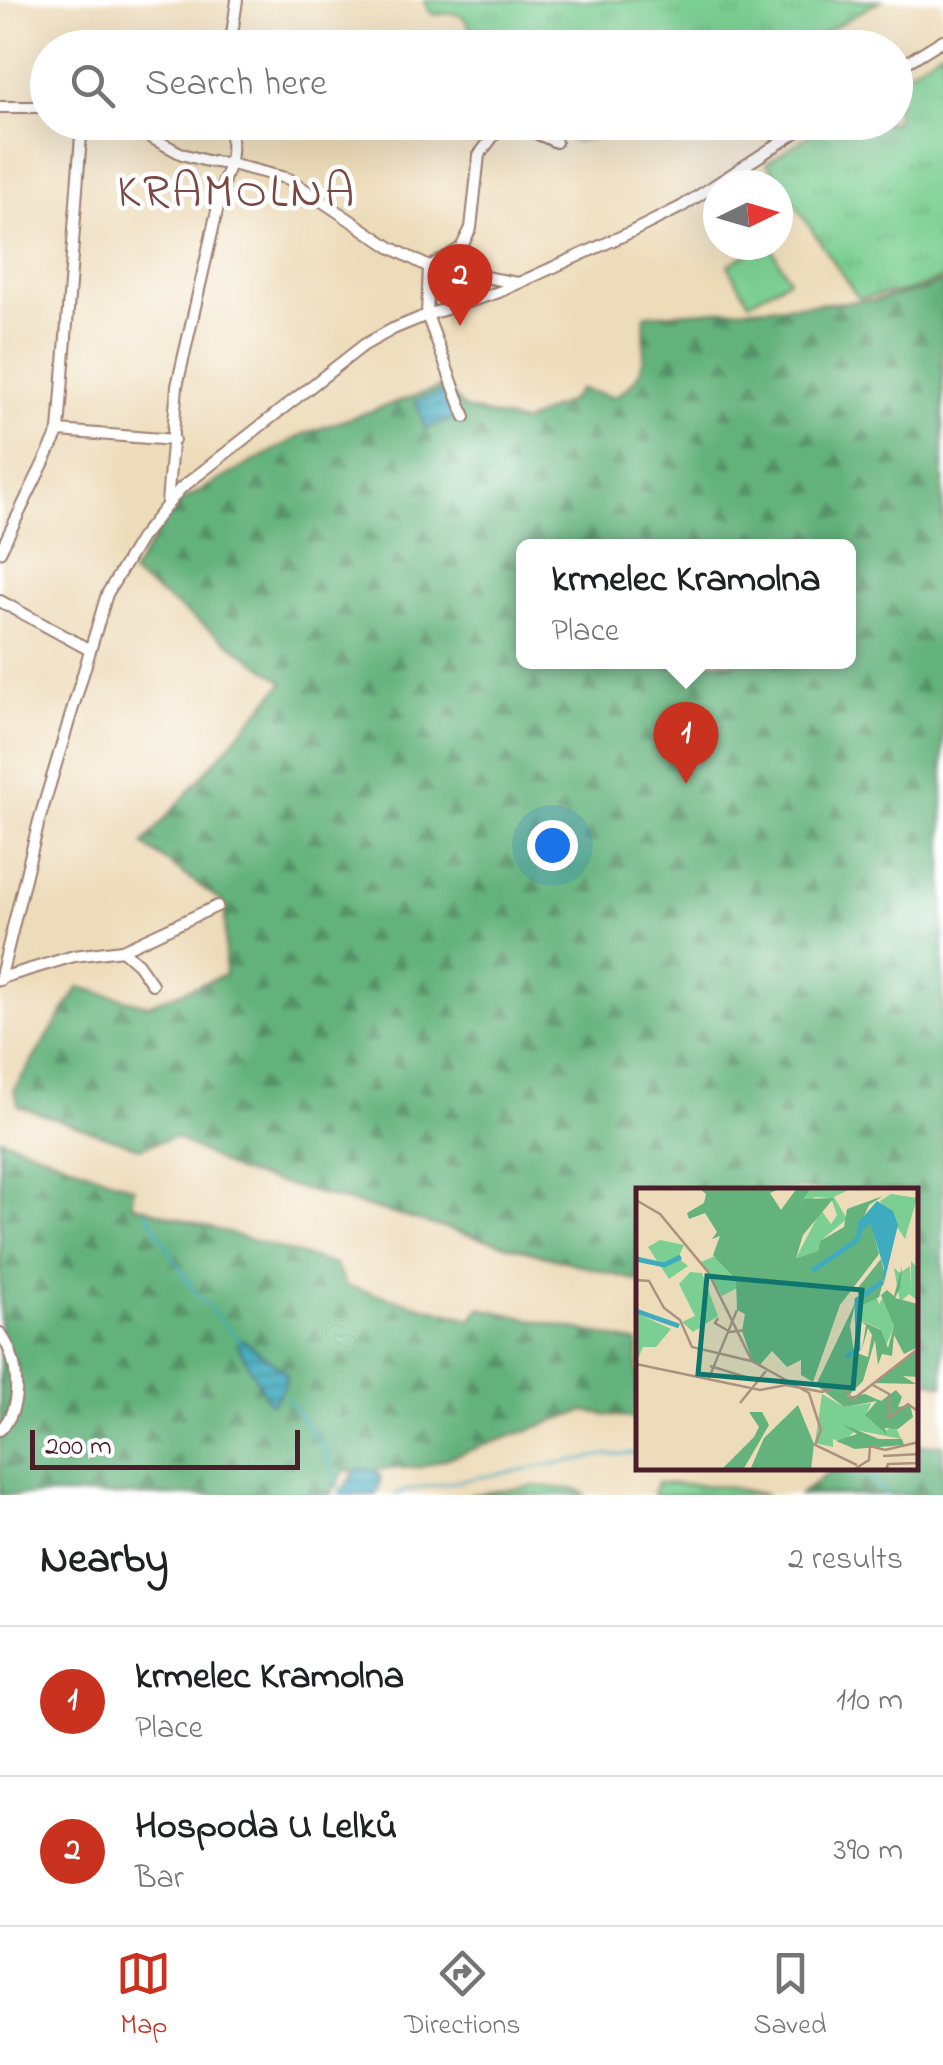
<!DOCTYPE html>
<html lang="en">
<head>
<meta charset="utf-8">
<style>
	body { margin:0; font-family:"Indie Flower",sans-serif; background:#f2f2f2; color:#202124 }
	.compass { position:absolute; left:703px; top:170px; width:90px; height:90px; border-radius:50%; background:#fff; box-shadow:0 10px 40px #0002; rotate:85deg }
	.scale { position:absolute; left:30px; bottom:25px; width:270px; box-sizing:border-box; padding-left:10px; border:5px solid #4a1f2b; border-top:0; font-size:28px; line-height:35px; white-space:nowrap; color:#4a1f2b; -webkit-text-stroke:8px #fff; paint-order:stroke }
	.you { position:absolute; left:552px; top:845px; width:35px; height:35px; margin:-25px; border:8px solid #fff; border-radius:50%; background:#1a73e8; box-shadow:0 0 0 15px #1a73e833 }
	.badge { display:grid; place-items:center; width:65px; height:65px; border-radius:50%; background:#c8321e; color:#fff; font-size:32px; font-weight:700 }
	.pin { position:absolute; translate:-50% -82px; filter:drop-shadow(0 2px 5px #0008) }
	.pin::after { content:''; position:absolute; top:52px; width:35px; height:30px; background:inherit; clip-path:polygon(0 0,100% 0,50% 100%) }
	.popup { position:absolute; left:516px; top:539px; width:340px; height:130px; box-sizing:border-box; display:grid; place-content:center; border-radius:15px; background:#fff; filter:drop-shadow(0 2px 8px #0005); font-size:32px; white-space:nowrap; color:#757577 }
	.popup b { font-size:38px; color:#202124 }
	.popup::after { content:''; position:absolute; left:50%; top:100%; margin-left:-20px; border:20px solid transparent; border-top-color:#fff }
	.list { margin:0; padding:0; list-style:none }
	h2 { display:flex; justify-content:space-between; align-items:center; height:130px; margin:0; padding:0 40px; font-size:42px }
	h2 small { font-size:32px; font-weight:400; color:#757577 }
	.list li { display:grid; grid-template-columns:65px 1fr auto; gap:30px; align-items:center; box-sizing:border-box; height:150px; padding:0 40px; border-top:2px solid #e0e0e0 }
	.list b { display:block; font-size:38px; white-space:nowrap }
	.list p { margin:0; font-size:32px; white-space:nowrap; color:#757577 }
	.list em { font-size:32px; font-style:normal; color:#757577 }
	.icon { flex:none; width:55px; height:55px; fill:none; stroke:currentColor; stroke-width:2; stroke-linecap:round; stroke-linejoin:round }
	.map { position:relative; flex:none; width:943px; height:1495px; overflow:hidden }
	.search { position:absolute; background:#fff; box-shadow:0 10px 40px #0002; left:30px; right:30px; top:30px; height:110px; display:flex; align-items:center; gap:25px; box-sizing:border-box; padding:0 35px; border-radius:55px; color:#757577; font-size:38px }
	.sheet { height:430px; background:#fff }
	nav { display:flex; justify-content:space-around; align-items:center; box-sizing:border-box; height:140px; border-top:2px solid #e0e0e0; background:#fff; font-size:28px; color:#757577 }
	nav a { display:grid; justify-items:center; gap:5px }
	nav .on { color:#c8321e }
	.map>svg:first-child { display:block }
	.grass { fill:url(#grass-tufts); stroke:#62775e; stroke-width:2.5 }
	.forest { fill:url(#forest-firs); stroke:#576854; stroke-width:2.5; fill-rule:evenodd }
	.pitch { fill:#7bcf92; stroke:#62775e; stroke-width:2.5 }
	.water { fill:url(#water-rules); stroke:#446574; stroke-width:2.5 }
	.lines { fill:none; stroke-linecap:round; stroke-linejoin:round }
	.stream { stroke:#3fabbe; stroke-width:2.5 }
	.minor-casing { stroke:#9c7e72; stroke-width:14 }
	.minor { stroke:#fff; stroke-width:10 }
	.labels { text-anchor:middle; stroke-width:9; stroke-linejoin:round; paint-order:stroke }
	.quarter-label { font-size:48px; letter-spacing:2.5px; fill:#7a4943; stroke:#fff }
	.inset-river { fill:none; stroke:#3fabbe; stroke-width:5 }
	.inset-road { fill:none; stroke:#ac9080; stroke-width:2.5 }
	.view { fill:#0f766e; fill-opacity:0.15; stroke:#0f766e; stroke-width:5 }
	.inset-edge { fill:none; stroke:#4a1f2b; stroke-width:5 }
</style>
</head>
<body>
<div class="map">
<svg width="943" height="1495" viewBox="0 0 943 1495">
	<defs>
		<pattern id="grass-tufts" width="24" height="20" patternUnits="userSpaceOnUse" patternTransform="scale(2.5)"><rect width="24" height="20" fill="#7bcf92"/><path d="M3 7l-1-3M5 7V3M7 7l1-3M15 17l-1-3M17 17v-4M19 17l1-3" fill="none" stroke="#6cb17e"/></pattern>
		<pattern id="forest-firs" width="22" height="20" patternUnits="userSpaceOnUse" patternTransform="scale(2.5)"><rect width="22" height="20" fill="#64b27c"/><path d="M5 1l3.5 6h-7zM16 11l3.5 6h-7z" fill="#549066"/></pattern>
		<pattern id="water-rules" width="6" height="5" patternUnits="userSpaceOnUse" patternTransform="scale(2.5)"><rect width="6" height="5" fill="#3fabbe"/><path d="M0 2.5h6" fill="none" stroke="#378b9b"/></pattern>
	</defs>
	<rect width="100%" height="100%" fill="#fff"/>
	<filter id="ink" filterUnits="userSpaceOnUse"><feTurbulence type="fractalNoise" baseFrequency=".01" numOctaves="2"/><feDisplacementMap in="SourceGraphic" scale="20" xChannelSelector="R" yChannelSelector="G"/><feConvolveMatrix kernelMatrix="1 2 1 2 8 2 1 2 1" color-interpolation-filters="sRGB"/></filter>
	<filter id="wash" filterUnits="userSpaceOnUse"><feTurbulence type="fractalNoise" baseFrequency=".0048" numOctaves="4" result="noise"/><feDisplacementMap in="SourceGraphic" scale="40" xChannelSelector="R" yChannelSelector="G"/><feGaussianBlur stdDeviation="2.25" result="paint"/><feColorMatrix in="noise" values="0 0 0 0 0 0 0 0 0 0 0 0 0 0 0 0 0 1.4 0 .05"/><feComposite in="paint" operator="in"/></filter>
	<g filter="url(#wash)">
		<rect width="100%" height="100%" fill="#eddcb9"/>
		<g class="grass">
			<path d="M424 0H881L799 47 695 48 691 46 687 48H477C467 19 467 9 434 15L428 10Z"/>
			<polygon points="943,49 943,278 909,291 858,298 767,163 828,123 896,122 896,79"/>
			<polygon points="533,123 608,123 610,134 575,142"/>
			<polygon points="657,1483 722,1486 767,1495 653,1495"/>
			<polygon points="535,1486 579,1490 585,1495 468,1495"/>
		</g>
		<g class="forest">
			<path d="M943 281V1385L916 1377V1190H638V1281L236 1171 174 1137 140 1148 19 1106 14 1090 79 987 148 1005 225 975V904L143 844 284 682 131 574 176 504 304 434 444 386 465 409 523 423 572 399 579 389 614 397C651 376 643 352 645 315L875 300 918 291ZM524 546H848V662H524Z"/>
			<polygon points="0,1138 134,1188 131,1204 335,1265 346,1286 471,1319 480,1308 638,1343 638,1419 584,1411 421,1467 344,1471 330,1495 0,1495"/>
			<polygon points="916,1445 943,1445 943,1495 799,1495 835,1468 916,1468"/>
		</g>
		<polygon class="pitch" points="763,245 770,245 789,279 749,302 728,265"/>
		<g class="water">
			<polygon points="450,390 459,417 425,428 416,401"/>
			<polygon points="242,1339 284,1371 287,1375 284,1387 272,1404 269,1403 237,1343"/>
			<polygon points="361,1469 373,1470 380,1475 380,1484 376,1495 340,1495 354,1472"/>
		</g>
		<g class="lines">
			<g class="stream">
				<polyline points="146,1211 193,1290 241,1343"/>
				<polyline points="286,1397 323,1447 341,1492 346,1495"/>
				<polyline points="861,1468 886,1495"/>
				<polyline points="395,1495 408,1490 605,1455 638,1453"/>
			</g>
		</g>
	</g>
	<g filter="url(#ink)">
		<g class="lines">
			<g class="minor-casing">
				<g id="minor">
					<polyline points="230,48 237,0"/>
					<polyline points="896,69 943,40"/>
					<polyline points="0,107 48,107"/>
					<polyline points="122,122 182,154 207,161 231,164 289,179 390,247 429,267 518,283"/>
					<polyline points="510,122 556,142"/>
					<polyline points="465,417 427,315 429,267 461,248 471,228 479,155 504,122"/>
					<polyline points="59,431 174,440"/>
					<path d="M167 503 177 386 224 180C233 159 232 145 230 122"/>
					<polyline points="0,552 59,431 82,122"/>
					<polyline points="0,601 90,650"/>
					<polyline points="122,950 138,964 152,984"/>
					<polyline points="1,978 74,956 122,950 217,906"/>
					<polyline points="0,980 39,821 107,594 140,539 180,489 364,345 393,329 427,315 499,292 631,232 681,207 812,122"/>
					<path d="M0 1333C19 1359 24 1407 0 1430"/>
				</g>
			</g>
			<use href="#minor" class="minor"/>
		</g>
	</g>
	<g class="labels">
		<g class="quarter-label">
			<text x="237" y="206">KRAMOLNA</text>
		</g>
	</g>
	<g transform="translate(636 1188)">
		<rect width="282" height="282" fill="#eddcb9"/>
		<path d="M175 0H216L198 9 211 31 184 53 182 63 160 70 185 22 195 36 201 27 195 10 179 9 158 22ZM24 52 48 57 42 70 52 78 33 91 12 59ZM79 68 100 93 101 100 86 108 65 74ZM275 73 282 80V113L273 106 264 114 258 80 264 85 274 78 275 100ZM54 84 66 85 82 128 57 144 46 134 59 128 43 96ZM250 105 258 139 249 160 244 141 222 131 229 113 240 108 243 116ZM0 125 35 141 20 159H7L0 175ZM186 206 208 219 235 215 230 227 248 244 259 237 265 251 220 242 207 254 197 251V259L179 255Z" fill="#7bcf92"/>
		<path d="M63 0H146L134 5 145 22 161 0H175L159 23 168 11 198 10 167 47 160 70 182 63 184 53 208 39 211 21 247 8 233 17 225 35 234 33 243 66 204 117 177 194 165 187V172L151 179 136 163 123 178 116 172 106 143 109 126 101 122 100 92 77 67 84 48 76 51 81 44 69 25 53 31 51 25 68 15 70 6ZM245 71 249 87 243 109 225 118 221 101ZM266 78 264 100 259 110 282 116V159L268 166 258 147 256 168 246 166 242 177 239 152 227 193 211 209 229 206 245 213 260 202 266 209 262 219 274 217 277 229 262 241 249 240 251 247 229 227 241 213 208 219 180 197 220 113 214 138 218 164 232 169 236 147 232 140 226 161 230 137 223 132 245 142 252 160 258 138 245 107 251 102 258 108ZM282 161V189L267 188 280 196 237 195ZM162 217 178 256 175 282H114L128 250ZM113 224H126L133 237 107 282H85L118 249 123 239ZM206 236 243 251H266L268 257 219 261 200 253 221 246Z" fill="#64b27c"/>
		<path d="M255 6 281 10 269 51 244 13Z" fill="#7bcf92"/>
		<path d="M241 13 257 23 262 37 247 99 248 80 234 35 229 41 221 36Z" fill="#3fabbe"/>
		<path class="inset-river" d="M0 71 28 77 45 69M176 83 221 52 226 36M0 123 43 138M210 169 222 161 221 112 246 94"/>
		<path class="inset-road" d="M0 12 24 26 72 84 116 173 173 205 185 242 179 257 221 277M0 92 13 93 28 120 44 132 56 159 115 173M82 130 79 135 94 144 110 142M0 176 124 202 150 197 186 204 208 197 216 212 283 160M74 178 123 193M73 190 101 122M235 196 253 206V230L272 216 283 224M104 215 130 183M247 268 283 266M217 282 233 272 234 258 249 262 283 254M250 282 252 276 283 275"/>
		<path class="view" d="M71 88 226 102 217 200 62 186Z"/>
		<rect width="282" height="282" class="inset-edge"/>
	</g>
</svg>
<svg class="compass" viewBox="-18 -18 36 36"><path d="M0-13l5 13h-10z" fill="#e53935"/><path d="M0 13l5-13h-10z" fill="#757577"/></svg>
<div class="scale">200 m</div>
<div class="you"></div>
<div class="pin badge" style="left:686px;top:784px">1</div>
<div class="popup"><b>krmelec Kramolna</b>Place</div>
<div class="pin badge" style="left:460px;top:326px">2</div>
<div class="search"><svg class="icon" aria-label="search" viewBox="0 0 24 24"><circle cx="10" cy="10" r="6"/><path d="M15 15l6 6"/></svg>Search here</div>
</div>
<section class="sheet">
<h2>Nearby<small>2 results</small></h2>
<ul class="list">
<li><span class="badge">1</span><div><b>krmelec Kramolna</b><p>Place</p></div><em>110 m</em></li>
<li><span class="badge">2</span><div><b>Hospoda U Lelků</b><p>Bar</p></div><em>390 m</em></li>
</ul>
</section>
<nav>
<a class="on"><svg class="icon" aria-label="map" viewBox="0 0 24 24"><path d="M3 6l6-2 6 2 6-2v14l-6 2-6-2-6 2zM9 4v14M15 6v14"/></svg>Map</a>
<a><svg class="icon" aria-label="directions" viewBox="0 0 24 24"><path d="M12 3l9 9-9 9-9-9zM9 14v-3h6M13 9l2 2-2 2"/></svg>Directions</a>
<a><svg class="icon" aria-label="saved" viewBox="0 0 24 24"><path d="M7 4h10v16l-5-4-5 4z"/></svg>Saved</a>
</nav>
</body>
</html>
